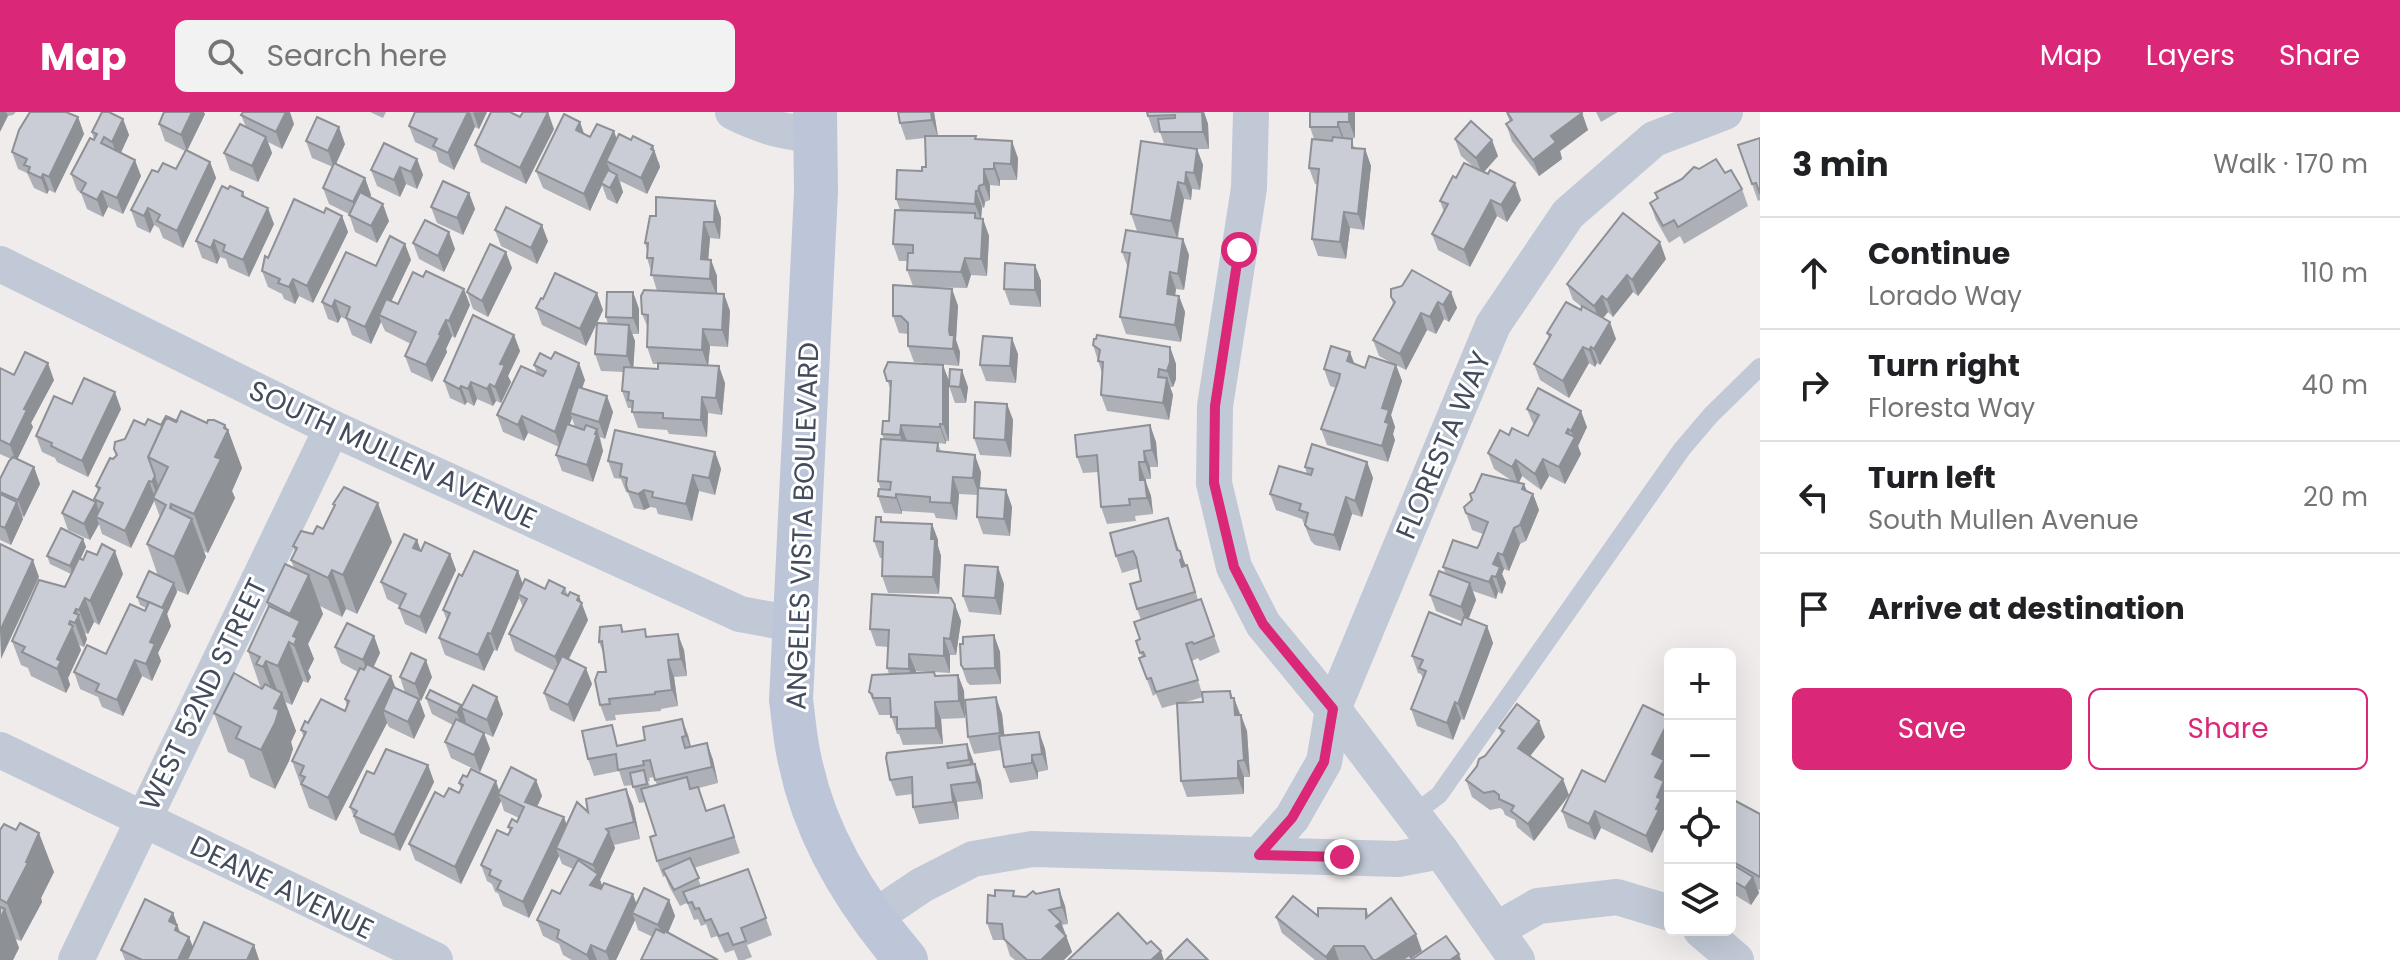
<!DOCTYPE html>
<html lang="en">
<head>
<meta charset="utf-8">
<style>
	body { margin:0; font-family:Poppins,sans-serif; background:#f2f2f2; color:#202124 }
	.controls { position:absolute; right:24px; bottom:24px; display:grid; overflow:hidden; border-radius:12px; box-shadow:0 8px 32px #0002 }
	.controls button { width:72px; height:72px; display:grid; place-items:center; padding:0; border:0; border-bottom:2px solid #e0e0e0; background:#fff; color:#202124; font:40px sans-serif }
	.stop { position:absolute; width:24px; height:24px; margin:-18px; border:6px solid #db2777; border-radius:50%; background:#fff }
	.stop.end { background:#db2777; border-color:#fff; box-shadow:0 2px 8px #0008 }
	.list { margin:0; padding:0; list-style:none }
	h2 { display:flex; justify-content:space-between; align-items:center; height:104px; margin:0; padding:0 32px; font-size:34px }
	h2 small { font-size:26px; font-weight:400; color:#757577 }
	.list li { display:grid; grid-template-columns:52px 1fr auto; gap:24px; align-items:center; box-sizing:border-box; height:112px; padding:0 32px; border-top:2px solid #e0e0e0 }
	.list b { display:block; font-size:30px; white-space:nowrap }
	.list p { margin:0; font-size:26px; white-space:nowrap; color:#757577 }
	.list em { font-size:26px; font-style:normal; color:#757577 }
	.actions { display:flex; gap:16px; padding:24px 32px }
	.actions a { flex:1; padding:18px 0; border:2px solid #db2777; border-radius:12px; text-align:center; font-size:28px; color:#db2777 }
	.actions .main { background:#db2777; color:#fff }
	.icon { flex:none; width:44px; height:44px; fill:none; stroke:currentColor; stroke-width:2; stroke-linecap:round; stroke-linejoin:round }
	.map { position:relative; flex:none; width:1760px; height:848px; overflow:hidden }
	header { display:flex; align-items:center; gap:48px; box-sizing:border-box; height:112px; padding:0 40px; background:#db2777; color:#fff }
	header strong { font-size:38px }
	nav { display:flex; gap:44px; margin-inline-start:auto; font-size:28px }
	.search { width:560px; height:72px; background:#f2f2f2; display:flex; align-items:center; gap:20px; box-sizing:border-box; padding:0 28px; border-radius:12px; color:#757577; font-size:30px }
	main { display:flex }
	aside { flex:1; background:#fff }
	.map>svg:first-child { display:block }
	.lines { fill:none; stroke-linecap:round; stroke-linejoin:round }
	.lane { stroke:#c1c9d6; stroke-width:18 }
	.street { stroke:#c1c9d6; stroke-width:36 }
	.secondary { stroke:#bcc6d8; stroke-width:44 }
	.wall { fill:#aeb0b7; fill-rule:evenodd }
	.shaded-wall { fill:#8d9095 }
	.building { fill:#cacdd5; stroke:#8d9095; stroke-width:2 }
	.route { stroke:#db2777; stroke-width:10 }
	.labels { text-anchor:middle; stroke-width:6; stroke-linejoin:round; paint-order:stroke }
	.street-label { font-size:28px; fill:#434c5c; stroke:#fff }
</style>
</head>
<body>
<header>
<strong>Map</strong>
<div class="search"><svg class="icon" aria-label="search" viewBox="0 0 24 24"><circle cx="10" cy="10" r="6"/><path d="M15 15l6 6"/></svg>Search here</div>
<nav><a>Map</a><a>Layers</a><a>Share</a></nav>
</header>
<main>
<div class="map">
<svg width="1760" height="848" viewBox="0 0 1760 848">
	<rect width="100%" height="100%" fill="#f0ecec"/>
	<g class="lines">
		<polyline class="lane" points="1412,703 1439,683 1682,337 1711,303 1760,255"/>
		<g class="street">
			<path d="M733 0C763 15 783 20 817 23"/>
			<polyline points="1251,0 1249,76 1215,294 1214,371 1234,455 1263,512 1333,597 1441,739 1517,848"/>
			<polyline points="0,152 332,316 740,502 794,512"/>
			<polyline points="0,638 435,848"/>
			<polyline points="1259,743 1292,706 1324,650 1333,597 1493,213 1568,102 1654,27 1725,0"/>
			<polyline points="873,806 922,773 973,747 1032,737 1398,747 1441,739"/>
			<polyline points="1496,818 1538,794 1617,785 1670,801"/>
			<polyline points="1701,818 1736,848"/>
			<polyline points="76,848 332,316"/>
		</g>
		<path class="secondary" d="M815 0 816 80 791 588C794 609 795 629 800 649 815 723 857 791 906 848"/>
	</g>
	<g class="wall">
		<polygon points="0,0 16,0 13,3 8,4"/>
		<polygon points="370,0 386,0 383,6"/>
		<polygon points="415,0 487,0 479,17 475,15 454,58 439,50 436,40 415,30 409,14"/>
		<polygon points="934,0 938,24 977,27 1018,46 1017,68 1000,68 1000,74 990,73 990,88 985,90 984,96 982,95 981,107 983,107 989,124 987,164 971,163 967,176 919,175 952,177 958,194 956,228 960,240 959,254 914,250 908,234 908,222 899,221 893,204 913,174 907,158 907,149 899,149 893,132 900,98 896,87 926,55 925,26 906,28 900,11"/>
		<polygon points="1204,0 1208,12 1209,37 1197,37 1203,53 1200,78 1192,77 1191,88 1184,87 1178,126 1183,127 1189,143 1184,178 1176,177 1175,183 1179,184 1185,200 1181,230 1126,222 1120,205 1128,156 1122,140 1165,124 1137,119 1131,102 1164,32 1160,20 1154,21 1148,4"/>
		<polygon points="1355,0 1355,26 1345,27 1356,36 1365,37 1371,54 1364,118 1350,116 1346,147 1318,144 1312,127 1318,73 1315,72 1309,56 1314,27 1310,15"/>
		<polygon points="1506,0 1582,1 1588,18 1560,39 1562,47 1539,64 1512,29 1506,12 1510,10"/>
		<polygon points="1596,0 1618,0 1601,10"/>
		<polygon points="205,2 187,39 210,50 216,66 183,136 163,126 159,116 154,113 150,121 137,115 131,98 158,60 176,57 185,39 165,29 159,12"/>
		<polygon points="241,3 294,12 282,37 268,30 272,41 258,70 230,58 224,41 246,15"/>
		<polygon points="517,3 554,17 526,72 481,50 475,33"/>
		<polygon points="78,5 84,22 55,81 49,78 47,82 34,76 27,61 18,57 12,40"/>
		<polygon points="123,7 129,23 121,41 141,64 123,102 108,95 103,105 87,97 81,81 77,78 71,62 94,28 92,20"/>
		<polygon points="584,22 590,25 617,27 659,50 660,55 647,82 620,69 623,80 617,92 607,87 602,73 590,99 543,76 536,59"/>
		<polygon points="1760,26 1760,88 1758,89 1752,72"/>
		<polygon points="1455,27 1498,44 1484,60 1521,88 1507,110 1497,104 1470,155 1438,138 1432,122 1444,100 1440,89 1456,66 1475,56 1461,44"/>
		<polygon points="306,29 345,32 336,52 365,66 371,83 369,85 389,109 377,131 355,120 349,102 329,92 323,76 333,55 312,46"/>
		<polygon points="417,47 423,63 417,77 406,72 400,85 377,74 371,58"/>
		<polygon points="1699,57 1725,61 1742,77 1748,94 1684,132 1680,124 1669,131 1656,108 1650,91 1657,87 1655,81"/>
		<polygon points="228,77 243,80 245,85 274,112 249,165 229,156 226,147 220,145 217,152 202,146 196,129"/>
		<polygon points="469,81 475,97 463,123 437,111 431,95"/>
		<polygon points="715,89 721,106 720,127 710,126 708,147 711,148 717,164 717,182 724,182 730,199 728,235 710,234 708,254 725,271 722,303 708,301 707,325 669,322 667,318 638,316 631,296 628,296 622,279 624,260 601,259 595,242 608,212 606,205 633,180 639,197 639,222 632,222 635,229 633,256 658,257 658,252 653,252 647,235 648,216 642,202 657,179 647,146 647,138 645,131 656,104"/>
		<polygon points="324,101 342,104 348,120 313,191 299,184 295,192 284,187 282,182 268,175 262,159 268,146"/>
		<polygon points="495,118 548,129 537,152 501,134"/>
		<polygon points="413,131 455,137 444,160 419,147"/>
		<polygon points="405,132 411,148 391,189 398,192 470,193 455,226 452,224 446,237 447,240 432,270 411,260 405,244 411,232 385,219 381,210 371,232 352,223 346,207 341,205 338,211 328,207 322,190 376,154"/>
		<polygon points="1666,147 1638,184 1633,180 1613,205 1608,200 1603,206 1616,227 1600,253 1597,251 1595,255 1589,251 1569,286 1540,268 1534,252 1549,226 1547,221 1581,198 1582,195 1573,188 1567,172"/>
		<polygon points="1035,153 1041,169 1041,195 1010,193 1004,177"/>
		<polygon points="512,156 488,205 473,197 467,180"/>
		<polygon points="1451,180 1457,196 1449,210 1444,207 1436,222 1427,218 1406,258 1396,253 1402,269 1391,303 1395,315 1393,322 1395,328 1388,350 1327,333 1321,317 1336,276 1330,274 1324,257 1354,252 1365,256 1395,253 1379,244 1373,228 1393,192 1391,185"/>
		<polygon points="543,187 603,198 586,234 542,213 536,196"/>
		<polygon points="514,223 520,239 508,264 511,270 501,291 496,289 493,294 477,287 474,294 467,290 465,293 450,286 444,269"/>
		<polygon points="1093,233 1170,235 1176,252 1176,267 1173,275 1170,275 1173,283 1169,308 1107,299 1101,283 1102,261"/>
		<polygon points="1018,242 1016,271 986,269 980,253"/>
		<path d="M534 253 585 268 582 276 613 300 605 327 600 325 603 339 593 370 562 359 556 343 559 335 528 321 524 329 503 320 497 303 537 261ZM572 306 575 315 569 313Z"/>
		<polygon points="0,256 14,263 54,268 31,311 33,315 17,347 34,355 40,372 24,405 22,404 23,407 11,433 0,428 0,367 11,347 0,342"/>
		<polygon points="884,259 949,269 968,275 966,291 955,291 949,274 949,329 946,329 946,332 938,331 941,340 981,360 980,376 1006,378 1012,395 1010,424 983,422 977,405 978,383 959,382 957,408 936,406 934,401 902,399 902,402 884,401 878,384 881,378 878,369 884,328 882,322 889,309 891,279"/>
		<polygon points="72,292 121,297 88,365 57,350 55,346 42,340 36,324"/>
		<polygon points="1007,292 1013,308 1011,345 980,343 974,326"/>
		<polygon points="1527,297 1587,315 1578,334 1581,342 1565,372 1549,364 1541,378 1522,364 1519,371 1524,372 1527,379 1533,382 1539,398 1526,429 1520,432 1509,459 1504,457 1502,462 1506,471 1502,482 1498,480 1496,487 1473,479 1476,488 1468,507 1487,514 1493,531 1464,608 1461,607 1453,628 1417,614 1411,597 1423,567 1421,562 1418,561 1412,544 1461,513 1463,510 1436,499 1430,483 1446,462 1443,455 1477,436 1483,422 1472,418 1466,401 1514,370 1494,357 1488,341 1509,323 1528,324 1534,314"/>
		<polygon points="177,309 225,313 228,318 242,356 232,379 235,386 208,441 204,439 206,445 188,483 176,478 177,480 167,502 171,514 158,541 161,549 152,569 142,564 123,604 102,595 98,585 80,577 74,560 106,542 145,499 146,496 140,493 137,485 158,464 147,432 160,405 154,389 131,436 102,422 99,412 90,428 68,418 62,401 99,399 94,387 98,379 96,374 113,347 116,344 114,337 125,327 145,313 161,313"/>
		<polygon points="1150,313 1156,330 1158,355 1150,355 1151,367 1145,367 1151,384 1153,402 1135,404 1136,409 1107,412 1101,395 1098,360 1083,361 1077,345"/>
		<polygon points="715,340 721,357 715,383 699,379 692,409 658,402 656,396 650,395 644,398 634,396 628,381 626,380 621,367 614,366 608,349"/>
		<polygon points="1367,350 1373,366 1362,405 1352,402 1340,439 1315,433 1311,429 1302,407 1276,398 1270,382 1307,362 1305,355"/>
		<polygon points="333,392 392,430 357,502 346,497 342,505 320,494 323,502 308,532 314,547 308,559 311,565 308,571 303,569 292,593 285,590 296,619 291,630 293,637 289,649 275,677 250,665 244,648 228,640 214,601 261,577 248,539 268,495 267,490 294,456 291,448 295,439 293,434 323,417 334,395"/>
		<polygon points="881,405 883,410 932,412 938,428 938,434 941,444 939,482 888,481 882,464 883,446 880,446 874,429"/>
		<path d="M1168 406 1179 438 1180 439 1193 470 1198 488 1201 487 1220 540 1200 549 1198 546 1192 549 1202 581 1234 586 1247 619 1250 665H1244V682L1187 685 1181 669 1177 592 1162 596 1156 582 1153 584 1139 546 1142 545 1136 529 1140 527 1141 508 1137 497 1141 469 1139 456 1122 461 1116 444ZM1203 585V590L1181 591 1193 588Z"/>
		<polygon points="83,427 86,435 80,447 123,462 99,513 94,510 88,522 85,521 87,527 84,535 79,533 81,538 68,566 70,573 66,581 31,564 28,556 21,553 12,529 65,475 71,462 50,452 47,444"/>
		<polygon points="417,428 421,439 450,442 456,458 426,522 405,512 399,496 400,494 387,487 381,470"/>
		<polygon points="518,459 523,472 545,477 565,476 568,483 581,490 588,508 569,547 592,572 574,610 550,598 544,581 555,559 515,539 509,522 523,495 519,486 497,539 494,538 484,559 445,543 439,526 447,509 443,498 462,464"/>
		<polygon points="1004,472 1001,503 969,500 963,484"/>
		<polygon points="955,493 961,509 956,543 950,543 950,561 916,559 915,561 934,560 935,564 958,563 964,579 965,606 941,607 943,632 903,633 899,622 897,622 891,603 879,603 869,580 889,562 887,556 888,535 876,534 870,517"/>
		<polygon points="621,513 624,520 648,525 684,538 687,564 674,565 678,594 661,597 661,599 615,603 616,608 606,609 600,593 606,560 604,543 599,530"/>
		<polygon points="994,523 1000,540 1001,572 970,573 967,570 961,553"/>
		<polygon points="374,524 380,541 373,555 396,577 405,581 400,565 432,565 421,589 419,588 425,604 414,627 389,615 387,611 336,709 309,696 292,649 304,626 301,618 308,611 345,599 347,594 345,587 358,560 341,551 335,535"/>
		<polygon points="497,585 503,602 493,625 484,621 490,637 480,660 451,646 445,630 453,613 432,602 426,586 461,596"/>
		<polygon points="1002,602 1004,624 1039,620 1045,637 1048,658 1038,660 1038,667 1010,671 1004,655 1001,638 974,642 968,625"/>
		<polygon points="1499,616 1545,625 1530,644 1569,683 1534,729 1517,715 1515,708 1505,703 1503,698 1500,696 1490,698 1472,685 1466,668 1501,622"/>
		<path d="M688 623 691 634 707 631 713 648 718 671 699 676 707 699 724 693 740 741 694 756 701 774 748 757 772 823 747 833 752 845 744 848H738L734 838 725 841 717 824 711 826 706 812 701 814 698 807 694 808 687 791 680 794 669 774 665 764 663 765 657 749 656 723 645 690 639 691 633 673 624 674 619 659 594 664 588 647 619 633ZM654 665 657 673 650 674 648 669H650L649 666Z"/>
		<polygon points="1670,634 1663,648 1670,664 1666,673 1670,685 1665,697 1667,704 1664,712 1665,715 1652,741 1601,716 1595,728 1568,716 1562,699 1605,670"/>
		<polygon points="886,646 973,648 974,653 975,652 981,669 983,687 957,690 959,707 919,712 913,695 913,682 896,684 890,668"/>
		<polygon points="428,653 434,670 400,739 360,721 350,695 374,662"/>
		<polygon points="536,668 542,684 537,695 567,713 626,677 633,694 640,727 614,733 615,736 600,768 602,775 637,792 669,788 675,804 668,821 653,825 638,818 635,808 616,848 572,848 563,843 559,832 543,824 537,808 560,782 573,757 562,752 559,744 529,806 503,794 498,781 495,780 492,772 487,769 481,753 508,723 510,720 508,715 517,710 519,706 504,699 501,689 461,772 415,748 409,732 444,685 459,681 461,677 459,671 500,679"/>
		<polygon points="1730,686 1760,702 1760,778 1758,777 1759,781 1751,793 1730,780"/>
		<polygon points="0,718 54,760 41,786 42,790 21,829 15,827 19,836 13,848 0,848"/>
		<polygon points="1059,777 1065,794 1068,812 1062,813 1072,840 1064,848 1015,848 1010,844 1005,828 993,828 987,811 1016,784 1026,785"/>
		<polygon points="1366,797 1369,804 1422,839 1411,846 1412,847 1461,848 1315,848 1282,821 1276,805 1318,804"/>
		<polygon points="173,801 180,820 189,825 193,835 254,833 259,848 125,848 121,838"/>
	</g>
	<g class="shaded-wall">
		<polygon points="0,0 6,0 8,4 0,20"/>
		<polygon points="192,0 204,0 205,2 187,39 181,23"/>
		<polygon points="286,0 290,0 294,12 282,37 276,20"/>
		<polygon points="468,0 470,0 475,15 454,58 448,41"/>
		<polygon points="473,0 487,0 479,17"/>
		<polygon points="548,0 554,17 526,72 520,56"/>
		<polygon points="931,0 934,0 938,25 932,8"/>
		<polygon points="1202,0 1204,0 1208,12 1209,37 1203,20"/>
		<polygon points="1349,0 1355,0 1355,26 1349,10"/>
		<polygon points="1582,1 1588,18 1560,39 1562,47 1539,64 1533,48 1551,24"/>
		<polygon points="78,5 84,22 55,81 49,65"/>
		<polygon points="123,7 129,23 118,46 112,30"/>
		<polygon points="580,10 586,27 576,18"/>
		<polygon points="1338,10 1344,27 1344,31 1338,15"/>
		<polygon points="339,15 345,32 334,56 328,39"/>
		<polygon points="614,19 620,36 606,49 610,58 603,72 601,71 602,73 590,99 584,82"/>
		<polygon points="266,25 272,41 258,70 252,54"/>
		<polygon points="1492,28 1498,44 1482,62 1476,46"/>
		<polygon points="1012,29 1018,46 1017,68 1011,52"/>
		<polygon points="653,34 660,55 647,82 641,66"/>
		<polygon points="1197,37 1203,53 1200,78 1194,61"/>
		<polygon points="1365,37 1371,54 1364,118 1358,102"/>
		<polygon points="417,47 423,63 417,77 411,60"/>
		<polygon points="135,48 141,64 123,102 117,86"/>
		<polygon points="210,50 216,66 183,136 177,119"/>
		<polygon points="994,51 1000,68 1000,74 994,57"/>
		<polygon points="400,55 406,72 400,85 394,68"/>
		<polygon points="984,57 990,73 990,88 984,72"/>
		<polygon points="1186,60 1192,77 1191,88 1185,72"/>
		<polygon points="43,62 49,78 47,82 41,66"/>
		<polygon points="617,63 623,80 617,92 610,76"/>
		<polygon points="365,66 371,83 359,107 353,90"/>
		<polygon points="1178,70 1184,87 1177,126 1171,109"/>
		<polygon points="1515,71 1521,88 1507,110 1501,93"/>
		<polygon points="979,74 985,90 984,96 978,79"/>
		<polygon points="102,79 108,95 103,105 97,88"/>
		<polygon points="976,79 982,95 981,108 975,92"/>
		<polygon points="469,81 475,97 463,123 457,106"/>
		<polygon points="1491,88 1497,104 1470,155 1464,138"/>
		<polygon points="715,89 721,106 720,127 714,110"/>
		<polygon points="383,92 389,109 377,131 371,114"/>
		<polygon points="148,96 154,113 150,121 144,104"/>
		<polygon points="268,96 274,112 249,165 243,148"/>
		<polygon points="1344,100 1350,116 1346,147 1340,130"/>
		<polygon points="342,104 348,120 313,191 307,174"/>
		<polygon points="983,107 989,124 987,164 981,147"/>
		<polygon points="704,110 710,126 707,163 701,147"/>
		<polygon points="542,113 548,129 537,152 531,136"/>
		<polygon points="449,120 455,137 444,160 438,144"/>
		<polygon points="1183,127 1189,143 1184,178 1178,162"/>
		<polygon points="214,128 220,145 217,152 211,136"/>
		<polygon points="1660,130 1666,147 1638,184 1632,168"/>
		<polygon points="405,132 411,148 384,205 379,203 381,210 371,232 365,215"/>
		<polygon points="506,140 512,156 488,205 482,189"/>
		<polygon points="965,146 971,163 967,176 961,160"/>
		<polygon points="711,148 717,164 717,184 710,167"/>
		<polygon points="1035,153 1041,169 1041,195 1035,178"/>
		<polygon points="1170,160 1176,177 1173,198 1167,182"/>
		<polygon points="1627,163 1633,180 1613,205 1607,188"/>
		<polygon points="293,167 299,184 295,192 289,175"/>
		<polygon points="464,177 470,193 455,226 449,209"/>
		<polygon points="952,177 958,194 956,228 960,240 959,254 953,237 949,219"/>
		<polygon points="633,180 639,197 639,222 633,206"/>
		<polygon points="1451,180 1457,196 1449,210 1443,193"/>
		<polygon points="597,181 603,198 586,234 580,217"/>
		<polygon points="724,182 730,199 728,235 722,218"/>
		<polygon points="1179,184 1185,200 1181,230 1175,213"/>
		<polygon points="1602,184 1608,200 1600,210 1594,194"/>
		<polygon points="335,188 341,205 338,211 332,195"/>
		<polygon points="1438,190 1444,207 1436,222 1430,205"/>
		<polygon points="1421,201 1427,218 1406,258 1400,242"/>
		<polygon points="446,208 452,224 446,237 447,240 432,270 426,253"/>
		<polygon points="1610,210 1616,227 1600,253 1594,237"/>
		<polygon points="629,213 635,229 633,261 627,244"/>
		<polygon points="703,217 710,234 708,255 702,238"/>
		<polygon points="514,223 520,239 508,264 511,270 501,291 495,275 500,252"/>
		<polygon points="1012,226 1018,242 1016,271 1010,254"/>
		<polygon points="1170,235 1176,252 1176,267 1173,275 1167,259"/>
		<polygon points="1583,235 1589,251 1569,286 1563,269"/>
		<polygon points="1591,235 1597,251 1595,255 1589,238"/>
		<polygon points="1350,240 1356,256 1347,249"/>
		<polygon points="48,251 54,268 31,311 33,315 16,350 10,333 24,297"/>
		<polygon points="579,251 585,268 573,302 570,301 572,306 561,337 555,320"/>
		<polygon points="943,253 949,269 949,329 943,312"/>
		<polygon points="1396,253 1402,269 1391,303 1395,315 1393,322 1395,328 1388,350 1382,334 1382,296"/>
		<polygon points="719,254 725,271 722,303 716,286"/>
		<polygon points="962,258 968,275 966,291 960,275"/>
		<polygon points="1167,266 1173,283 1169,308 1163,291"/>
		<polygon points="471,270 477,287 474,294 468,277"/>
		<polygon points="490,272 496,289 493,294 487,277"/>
		<polygon points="461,274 467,290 465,293 459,277"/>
		<polygon points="115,280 121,297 88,365 82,349"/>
		<polygon points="607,284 613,300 605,327 599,310"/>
		<polygon points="702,285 708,301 707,325 701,308"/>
		<polygon points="1007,292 1013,308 1011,345 1005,328"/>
		<polygon points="1581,299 1587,315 1578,334 1581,342 1565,372 1559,355 1566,321 1568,317 1572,329 1574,326 1571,319"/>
		<polygon points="522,304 528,321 524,329 518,313"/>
		<polygon points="940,312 946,329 946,332 940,315"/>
		<polygon points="225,313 228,319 228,318 242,356 232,379 235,386 208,441 194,402 215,345"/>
		<polygon points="901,313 907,329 906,340 900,323"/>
		<polygon points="1150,313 1156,330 1158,355 1152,338"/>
		<polygon points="597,317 603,339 593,370 587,353"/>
		<polygon points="1144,339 1150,355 1151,367 1145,350"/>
		<polygon points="715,340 721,357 715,383 709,366"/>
		<polygon points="975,343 981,360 979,383 973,366"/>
		<polygon points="1543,347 1549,364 1541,378 1535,362"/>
		<polygon points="1516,348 1522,364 1518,372 1512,355"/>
		<polygon points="1139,350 1145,367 1146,385 1140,368"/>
		<polygon points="1367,350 1373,366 1362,405 1355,389"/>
		<polygon points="34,355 40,372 24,405 18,388"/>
		<polygon points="693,363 699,379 692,409 686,392"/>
		<polygon points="155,364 161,381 158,387 152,370"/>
		<polygon points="953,365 959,382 957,408 951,391"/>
		<polygon points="1145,368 1151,384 1153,402 1147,386"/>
		<polygon points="149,369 155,385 153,386 154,389 131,436 125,419"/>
		<polygon points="1524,372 1530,388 1533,382 1539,398 1526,429 1520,413 1522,377"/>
		<polygon points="644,378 650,395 644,398 638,382"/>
		<polygon points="1006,378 1012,395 1010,424 1004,407"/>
		<polygon points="896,382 902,399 902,402 896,386"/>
		<polygon points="1346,385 1352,402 1340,439 1334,423"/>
		<polygon points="17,390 23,407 11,433 5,416"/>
		<polygon points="96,390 102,407 96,405 99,412 90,428 84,412"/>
		<polygon points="378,391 392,430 357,502 343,463"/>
		<polygon points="171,392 183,425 192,407 206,445 188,483 174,445 170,396"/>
		<polygon points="1168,406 1181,447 1180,439 1186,455 1188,471 1177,438"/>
		<polygon points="932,412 938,428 938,434 941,444 939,482 933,465 931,427"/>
		<polygon points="1514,416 1520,432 1509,459 1503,443"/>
		<polygon points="83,427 86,435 73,463 70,454"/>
		<polygon points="417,428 423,445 413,436"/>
		<polygon points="115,439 123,462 99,513 90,489"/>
		<polygon points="1498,441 1504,457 1502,462 1506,471 1502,482 1496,465 1493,452"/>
		<polygon points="450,442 456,458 426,522 420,505"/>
		<polygon points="33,448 39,465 1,547 0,519"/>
		<polygon points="998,455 1004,472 1001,503 995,486"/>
		<polygon points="332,458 346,497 342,505 328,466"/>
		<polygon points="518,459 524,476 518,482 519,486 497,539 491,522"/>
		<polygon points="309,463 323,502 308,532 314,547 308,559 311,565 308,571 294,533 293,524 296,517 290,502"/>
		<polygon points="1492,464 1498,480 1496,487 1489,470"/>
		<polygon points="174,471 177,480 167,502 171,514 158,541 161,549 152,569 146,552 150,530 162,497"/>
		<polygon points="1470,471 1476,488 1467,511 1461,495"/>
		<polygon points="579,484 588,508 561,562 555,545"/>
		<polygon points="85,486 94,510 88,522 79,498"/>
		<polygon points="955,493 961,509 956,543 950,527"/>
		<polygon points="76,497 87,527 84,535 75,511 74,501"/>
		<polygon points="70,509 81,538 68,566 70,573 66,581 57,557 57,547"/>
		<polygon points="1487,514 1493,531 1464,608 1458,592"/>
		<polygon points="488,521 494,538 484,559 478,543"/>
		<polygon points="678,522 684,538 687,564 681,547"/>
		<polygon points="994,523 1000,540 1001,572 995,556"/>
		<polygon points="374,524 380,541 369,565 363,548"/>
		<polygon points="944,526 950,543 950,561 944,544"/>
		<polygon points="289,530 303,569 292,593 278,554"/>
		<polygon points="909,542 916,559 915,574 909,557"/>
		<polygon points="135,548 142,564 123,604 117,588"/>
		<polygon points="426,548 432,565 421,589 415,572"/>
		<polygon points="668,548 674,565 678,594 672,578"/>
		<polygon points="266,549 280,586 282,581 296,619 291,630 293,637 289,649 275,677 261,638 277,592 263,555"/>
		<polygon points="586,556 592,572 574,610 568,593"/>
		<polygon points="958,563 964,579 965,606 959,589"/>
		<polygon points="391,564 400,587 383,598 387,611 336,709 328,686"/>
		<polygon points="1230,579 1234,589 1234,586 1240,603 1235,603"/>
		<polygon points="497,585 503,602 493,625 487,608"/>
		<polygon points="996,585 1002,602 1006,637 1000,621"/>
		<polygon points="419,587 425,604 414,627 408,610"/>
		<polygon points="935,590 941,607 943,632 936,616"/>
		<polygon points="1455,590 1461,607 1453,628 1447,611"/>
		<polygon points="461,593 466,610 463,618 457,601"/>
		<polygon points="1241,603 1247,619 1250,665 1244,648"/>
		<polygon points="1670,606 1670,634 1658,659 1652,642"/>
		<polygon points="682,607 688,623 692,641 686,624"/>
		<polygon points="1539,609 1545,625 1524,652 1518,636"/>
		<polygon points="1039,620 1045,637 1048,658 1042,642"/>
		<polygon points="484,621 490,637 480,660 474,643"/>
		<polygon points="707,631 713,648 718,671 712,655"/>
		<polygon points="967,632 973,648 975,665 969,648"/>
		<polygon points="1032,643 1038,660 1038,667 1032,651"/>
		<polygon points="1664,648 1670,664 1666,673 1670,687 1665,697 1667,704 1664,712 1665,715 1652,741 1646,724 1657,685 1655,665"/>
		<polygon points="1238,649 1244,665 1244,682 1238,666"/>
		<polygon points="975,652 981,669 983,687 977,670"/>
		<polygon points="428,653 434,670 400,739 394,723"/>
		<polygon points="1563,667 1569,683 1534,729 1528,712"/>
		<polygon points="536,668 542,684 531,707 525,690"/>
		<polygon points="496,669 501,684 498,682 501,689 461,772 455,755"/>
		<polygon points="951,673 957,690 959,707 953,690"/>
		<polygon points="626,677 633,694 640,727 634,710"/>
		<polygon points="1595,699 1601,716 1595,728 1589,712"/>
		<polygon points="564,705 570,722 556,736 559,744 529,806 523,790"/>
		<polygon points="609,720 615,736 600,768 604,778 590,773 597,763 593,753"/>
		<polygon points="39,721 54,760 41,786 42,790 21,829 7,791"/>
		<polygon points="1753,765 1759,781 1751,793 1745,776"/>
		<polygon points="1059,777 1065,794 1068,812 1062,795"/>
		<polygon points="633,782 639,799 632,801 635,808 616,848 609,848 606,840"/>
		<polygon points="669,788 675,804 664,830 658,813"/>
		<polygon points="5,797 19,836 13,848 0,848 0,807"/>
		<polygon points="173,801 183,830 169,809"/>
		<polygon points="1061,810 1072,840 1064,848 1041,848 1056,814"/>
		<polygon points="1416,822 1422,839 1408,848 1376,848"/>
		<polygon points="189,825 195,841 192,848 178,848"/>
		<polygon points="254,833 259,848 247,848"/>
		<polygon points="591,833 597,848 589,848 587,843"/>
		<polygon points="1334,834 1339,848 1327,848 1326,845"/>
		<polygon points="1161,839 1164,848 1151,848"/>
		<polygon points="1459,842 1461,848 1450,848"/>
	</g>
	<g class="building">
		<polygon points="30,0 66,0 78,5 49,65 43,62 41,66 28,60 30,55 24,53 27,47 12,40 19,18"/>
		<polygon points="102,0 109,0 123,7 112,30 104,25 101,31 135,48 117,86 102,79 97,88 81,80 86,71 71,62 90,26 94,28 97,22 92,20"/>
		<polygon points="164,0 192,0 181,23 159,12"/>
		<polygon points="243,0 286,0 276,20 241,3"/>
		<polygon points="415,0 468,0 448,41 433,34 437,27 409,14"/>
		<polygon points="491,0 510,0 520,5 523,0 548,0 520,56 475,33"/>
		<polygon points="898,0 931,0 932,8 900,11"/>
		<polygon points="1147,0 1202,0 1203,20 1160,20 1158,7 1175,6 1175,3 1148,4"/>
		<polygon points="1310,0 1349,0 1349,10 1338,10 1338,15 1310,15"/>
		<polygon points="1507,0 1581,0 1582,1 1551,24 1556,30 1533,48 1506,12 1512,8"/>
		<polygon points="564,2 580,10 576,18 590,25 597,12 614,19 584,82 536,59"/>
		<polygon points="317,5 339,15 328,39 306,29"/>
		<polygon points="1471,9 1492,28 1476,46 1455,27"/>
		<polygon points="240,12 266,25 252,54 224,41"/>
		<polygon points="619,22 631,28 633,24 653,34 651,37 654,39 641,66 606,49"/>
		<polygon points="925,24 976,24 975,27 1012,29 1011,52 994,51 994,57 984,57 984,72 979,74 978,79 976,79 975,92 896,87 897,58 922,59 922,55 926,55"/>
		<polygon points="1333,25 1352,27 1352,36 1365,37 1358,102 1344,100 1340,130 1312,127 1319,57 1309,56 1312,27 1332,29"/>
		<polygon points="1760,26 1760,82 1756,71 1752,72 1738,33"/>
		<polygon points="1141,29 1197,37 1194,61 1186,60 1185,72 1178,70 1171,109 1131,102"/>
		<polygon points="384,31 417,47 411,60 400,55 394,68 371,58"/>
		<polygon points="186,38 210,50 177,119 157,109 160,103 148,96 144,104 131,98 152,58 158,60 163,51 176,57"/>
		<polygon points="1716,47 1725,61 1731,58 1742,77 1678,115 1674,108 1663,114 1650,91 1658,86 1655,81 1682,67 1694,55 1699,57"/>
		<polygon points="334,51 365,66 353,90 323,76"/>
		<polygon points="1464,51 1488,62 1490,58 1515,71 1501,93 1491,88 1464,138 1432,122 1448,92 1440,89 1453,64 1456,66"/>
		<polygon points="608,58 617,63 610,76 601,71"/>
		<polygon points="443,69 469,81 457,106 431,95"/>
		<polygon points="222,74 228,77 230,74 243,80 242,84 268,96 243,148 223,139 225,133 214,128 211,136 196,129"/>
		<polygon points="360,80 383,92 371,114 349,103"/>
		<polygon points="656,85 715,89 714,110 704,110 701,147 711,148 710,167 651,163 653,146 647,146 648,131 645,131 650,104 656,104"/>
		<polygon points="294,87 324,101 326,96 342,104 307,174 293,167 289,175 278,171 280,167 262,159 265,144 268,146"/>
		<polygon points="506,95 542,113 531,136 495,118"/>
		<polygon points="895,98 975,101 975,106 983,107 981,147 965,146 961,160 907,158 908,141 913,141 913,133 893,132"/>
		<polygon points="1623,101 1660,130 1632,168 1627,163 1607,188 1602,184 1594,194 1567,172"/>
		<polygon points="425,108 449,120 438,144 413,131"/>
		<polygon points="1126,118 1183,127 1178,162 1170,160 1167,182 1179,184 1175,213 1120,205 1130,141 1122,140"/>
		<polygon points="390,124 405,132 365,215 346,206 350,195 335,188 332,195 322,190 346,140 376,154"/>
		<polygon points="490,132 506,140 482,189 467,180"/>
		<polygon points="1005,151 1035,153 1035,178 1004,177"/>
		<polygon points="1412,158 1451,180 1443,193 1438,190 1430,205 1421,201 1400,242 1373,228 1395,190 1391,185 1391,177 1402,174"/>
		<polygon points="426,159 464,177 449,209 446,208 439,222 441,223 426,253 405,244 416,220 379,203 386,187 398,192 413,160 423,165"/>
		<polygon points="555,161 597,181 580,217 536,196 541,186 543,187"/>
		<polygon points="893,173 952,177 949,219 950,223 954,223 953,237 908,234 908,211 901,204 893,204"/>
		<polygon points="644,178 724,182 722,218 703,217 702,238 647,235 648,203 642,202 641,184"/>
		<polygon points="607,180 633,180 633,206 606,205"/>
		<polygon points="1566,190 1581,198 1582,194 1610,210 1594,237 1591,235 1589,238 1583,235 1563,269 1534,252 1551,223 1547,221"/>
		<polygon points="473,203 514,223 500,252 505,253 495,275 490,272 487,277 471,270 468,277 461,274 459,277 444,269"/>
		<polygon points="597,211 629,213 627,244 595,242"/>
		<polygon points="1097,223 1170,235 1170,250 1167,259 1159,257 1158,265 1167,266 1163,291 1101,283 1103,250 1098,249 1100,238 1093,233 1094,227 1096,227"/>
		<polygon points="983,224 1012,226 1010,254 980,253"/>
		<polygon points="1331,234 1350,240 1347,249 1365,256 1369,244 1396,253 1382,296 1389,298 1385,310 1389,311 1382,334 1321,317 1339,267 1340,262 1324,257"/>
		<polygon points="25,240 48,251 24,297 27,298 10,333 0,328 0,256 14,263"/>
		<polygon points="555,240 579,251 555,320 522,304 518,313 497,303 521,254 543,264 546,259 534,253 540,241 551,247"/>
		<polygon points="888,250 943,253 943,312 940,312 940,315 901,313 900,323 882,322 883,309 889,309 891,269 887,269 884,259"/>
		<polygon points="658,251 719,254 716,286 702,285 701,308 663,306 663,301 632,300 633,289 628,288 629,280 622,279 624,255 658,257"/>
		<polygon points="950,257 962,258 960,275 949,274"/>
		<polygon points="84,266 115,280 82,349 51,334 52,331 36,324 54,284 72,292"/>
		<polygon points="578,275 607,284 599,310 570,301"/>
		<polygon points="1538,276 1581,299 1571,319 1568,317 1566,321 1575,325 1559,355 1543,347 1535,362 1516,348 1512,355 1488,341 1500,318 1509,323 1512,316 1528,324 1539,303 1527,297"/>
		<polygon points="975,290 1007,292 1005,328 974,326"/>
		<polygon points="181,299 207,311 208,308 214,308 225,313 224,316 228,318 215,345 221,347 194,402 171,392 170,396 192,407 174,445 147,432 166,393 153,386 168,355 148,345 165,308 168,306 176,310"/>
		<polygon points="166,304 177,309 176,310 168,306 165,308 148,345 155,364 152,370 149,369 125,419 96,405 103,391 94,387 100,376 96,374 110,346 113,347 117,343 114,337 115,330 125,327 134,308 145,313 148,307 161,313"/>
		<polygon points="567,312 584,318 586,313 597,317 595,322 597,322 587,353 556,343"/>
		<polygon points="1150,313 1152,338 1144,339 1145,350 1139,350 1140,368 1145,368 1147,386 1129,387 1130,393 1101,395 1097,343 1077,345 1075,323"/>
		<polygon points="615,318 715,340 709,366 693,363 686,392 652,385 653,380 644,378 638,382 628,379 626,373 627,366 620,364 622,352 608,349"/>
		<polygon points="881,327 938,331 937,339 975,343 973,366 953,365 951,391 930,390 930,385 896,382 896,386 878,384 879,377 890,378 891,370 878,369"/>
		<polygon points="1312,332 1367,350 1355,389 1346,385 1334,423 1309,417 1305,413 1308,401 1299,398 1301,392 1270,382 1279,354 1311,363 1313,357 1305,355"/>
		<polygon points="13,345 34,355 18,388 0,380 0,367 9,349"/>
		<polygon points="1482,362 1524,372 1522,377 1533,382 1520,413 1514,416 1503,443 1498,441 1493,452 1500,455 1496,465 1492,464 1489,470 1443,455 1453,428 1477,436 1479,433 1488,410 1466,401 1464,395 1472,388 1470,382 1474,380"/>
		<polygon points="344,375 378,391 343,463 332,458 328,466 291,448 297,436 293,434 301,419 313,422 317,414 323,417 335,393 333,392"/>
		<polygon points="978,376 1006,378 1004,407 977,405"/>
		<polygon points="73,379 96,390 84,412 62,401"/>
		<polygon points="0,382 17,390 5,416 0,414"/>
		<polygon points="876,405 881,405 881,410 932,412 931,427 935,427 933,465 882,464 883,430 874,429"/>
		<polygon points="1168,406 1177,438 1180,439 1182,446 1180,448 1182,455 1187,453 1195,480 1137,497 1130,472 1141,469 1136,445 1133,439 1116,444 1110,421"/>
		<polygon points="61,416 83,427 70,454 47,444"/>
		<polygon points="404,422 417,428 413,436 421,439 425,430 450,442 420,505 399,496 406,482 381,470"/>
		<polygon points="0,432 33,448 0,519"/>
		<polygon points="102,432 115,439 90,489 85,486 79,498 76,497 74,501 79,503 75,511 70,509 69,512 73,514 57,547 61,549 57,557 22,540 25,535 12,529 39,468 65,475 79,446 83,448 87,439 97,443"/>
		<polygon points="474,439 518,459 491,522 488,521 478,543 439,526 450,501 443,498 459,462 462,464"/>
		<polygon points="285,452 309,463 290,502 267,490"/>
		<polygon points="965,453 998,455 995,486 963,484"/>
		<polygon points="149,459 174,471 162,496 137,485"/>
		<polygon points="1439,459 1470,471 1461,495 1430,483"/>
		<polygon points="525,467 545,477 549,468 565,476 562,481 568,484 570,480 579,484 577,488 582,491 555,545 509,522 527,487 518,482"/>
		<polygon points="872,482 951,486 955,493 950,527 944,526 944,544 909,542 909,557 887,556 889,518 870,517"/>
		<polygon points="1201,487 1214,524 1194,532 1192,530 1186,532 1198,568 1156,580 1151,566 1147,567 1139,546 1145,544 1143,540 1140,541 1136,529 1140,527 1134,510"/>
		<polygon points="149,490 165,497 150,530 155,532 146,552 135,548 117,588 96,579 99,572 74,560 87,533 106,542 130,492 145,499"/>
		<polygon points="269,494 300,509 293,524 297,526 294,533 289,530 278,554 266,549 263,555 256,552 260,545 248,539"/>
		<polygon points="1429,500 1461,513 1464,505 1487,514 1458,592 1455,590 1447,611 1411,597 1426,559 1419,556 1423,548 1412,544"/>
		<polygon points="347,511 374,524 363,548 335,535"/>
		<polygon points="621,513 622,520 645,517 646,525 678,522 681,547 668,548 672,578 655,580 655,582 609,587 610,592 600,593 595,568 598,560 606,560 602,529 599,530 600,515"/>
		<polygon points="994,523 995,556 964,557 961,553 960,532 963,532 963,525"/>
		<polygon points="411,541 426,548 415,572 400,565"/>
		<polygon points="562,544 586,556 568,593 544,581"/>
		<polygon points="367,552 391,564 328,686 301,672 305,665 300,663 304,654 292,649 306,620 301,618 305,609 308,611 321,587 345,599 349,589 345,587 360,556 364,558"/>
		<polygon points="934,560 935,564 958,563 959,589 935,590 936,616 897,617 897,605 891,605 890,586 873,586 872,582 869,580 872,563"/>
		<polygon points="234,561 262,577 265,572 282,581 274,596 279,598 275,611 261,638 236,626 241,615 214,601"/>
		<polygon points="473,573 497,585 487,608 461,596"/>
		<polygon points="393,575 419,587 408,610 383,598"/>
		<polygon points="430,578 461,593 457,601 426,586"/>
		<polygon points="1230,579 1231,586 1234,586 1235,603 1241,603 1244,648 1238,649 1238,666 1181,669 1177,591 1203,590 1202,580"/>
		<polygon points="996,585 1000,621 968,625 965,588"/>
		<polygon points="1517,592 1539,609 1518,636 1563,667 1528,712 1511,699 1514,694 1499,687 1499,683 1494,679 1484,681 1466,668 1477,654 1479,647 1485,644 1504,619 1499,616"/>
		<polygon points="1643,593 1670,606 1652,642 1664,648 1655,665 1664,669 1657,685 1661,687 1656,697 1659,698 1646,724 1595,699 1589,712 1562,699 1582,658 1605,670"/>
		<polygon points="456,607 484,621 474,643 445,630"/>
		<polygon points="682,607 686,624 682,625 685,636 707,631 712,655 655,668 650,648 643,649 644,653 618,658 616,642 588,647 582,619 612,613 617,634 645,628 643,615"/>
		<polygon points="1039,620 1042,642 1032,643 1032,651 1004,655 999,624"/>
		<polygon points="967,632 969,648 947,651 948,656 975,652 977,670 951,673 953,690 913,695 912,665 890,668 886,646 887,641"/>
		<polygon points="386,637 428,653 394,723 354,704 357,699 350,695 367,659 374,662"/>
		<polygon points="511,655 536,668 525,690 564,705 523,790 497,777 501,769 489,763 491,758 481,753 497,718 508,723 512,716 508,715 512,707 517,710 524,695 498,682"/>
		<polygon points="471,657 496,669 455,755 409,732 435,680 444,685 449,676 459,681 463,673 459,671 463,663 467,665"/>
		<polygon points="644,658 647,672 633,675 630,661"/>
		<polygon points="687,665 690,677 698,675 706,699 724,693 734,725 657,749 650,725 656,723 641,677"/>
		<polygon points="626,677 634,710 606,717 609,720 593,753 556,736 577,690 588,700 586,687"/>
		<polygon points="1730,686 1760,702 1760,765 1730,748"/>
		<polygon points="20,711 39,721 26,750 28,751 7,791 0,787 0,718 4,712 16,718"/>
		<polygon points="690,746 699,766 674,778 663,758"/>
		<polygon points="578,748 598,762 590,773 601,777 604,771 633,782 606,840 591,833 587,843 557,826 559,818 537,808 552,778 560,782"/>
		<polygon points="1730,751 1753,765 1745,776 1730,767"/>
		<polygon points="748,757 766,806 741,816 746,829 733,833 728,821 719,824 711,807 705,809 699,796 695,797 692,790 688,791 683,780"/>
		<polygon points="644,776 669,788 658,813 632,801"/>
		<polygon points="1059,777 1062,795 1049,798 1061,810 1056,814 1066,824 1041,848 1027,848 1004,827 1002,812 987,811 988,783 995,784 995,778 1014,779 1013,784 1026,785 1033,779 1036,782"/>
		<polygon points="1293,784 1318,804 1318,796 1366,797 1366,806 1391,786 1416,822 1376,848 1373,848 1364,834 1334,834 1326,845 1276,805"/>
		<polygon points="145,787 173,801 169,809 177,813 175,818 189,825 178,848 142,848 121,838"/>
		<polygon points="0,795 5,797 0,807"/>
		<polygon points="1118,801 1147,832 1151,829 1161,839 1151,848 1068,848"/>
		<polygon points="204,810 254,833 247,848 187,848"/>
		<polygon points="656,817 664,821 665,819 718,848 641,848"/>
		<polygon points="1446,824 1459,842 1450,848 1402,848 1409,843 1412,847"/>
		<polygon points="1187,827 1208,848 1166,848"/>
	</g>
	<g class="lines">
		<polyline class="route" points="1239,138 1215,294 1214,371 1234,455 1263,512 1333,597 1324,650 1292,706 1259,743 1342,745"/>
	</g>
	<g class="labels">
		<g class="street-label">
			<text transform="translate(1443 333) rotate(-67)" y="10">FLORESTA WAY</text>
			<text transform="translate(393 342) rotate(25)" y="10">SOUTH MULLEN AVENUE</text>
			<text transform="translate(802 414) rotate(-88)" y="10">ANGELES VISTA BOULEVARD</text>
			<text transform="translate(203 582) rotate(-64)" y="10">WEST 52ND STREET</text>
			<text transform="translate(282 775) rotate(26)" y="10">DEANE AVENUE</text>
		</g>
	</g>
</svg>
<div class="controls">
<button>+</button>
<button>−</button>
<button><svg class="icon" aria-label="locate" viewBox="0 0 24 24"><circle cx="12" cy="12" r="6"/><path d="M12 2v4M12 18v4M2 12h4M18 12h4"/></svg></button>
<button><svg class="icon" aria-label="layers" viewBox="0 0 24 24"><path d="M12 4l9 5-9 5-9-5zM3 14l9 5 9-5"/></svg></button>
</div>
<div class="stop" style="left:1239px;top:138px"></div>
<div class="stop end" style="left:1342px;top:745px"></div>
</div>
<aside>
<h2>3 min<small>Walk · 170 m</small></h2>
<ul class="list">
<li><svg class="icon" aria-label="ahead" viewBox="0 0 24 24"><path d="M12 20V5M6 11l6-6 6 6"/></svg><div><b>Continue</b><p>Lorado Way</p></div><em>110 m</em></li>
<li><svg class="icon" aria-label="right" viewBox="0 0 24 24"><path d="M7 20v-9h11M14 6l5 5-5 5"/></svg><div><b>Turn right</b><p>Floresta Way</p></div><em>40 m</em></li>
<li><svg class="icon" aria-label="left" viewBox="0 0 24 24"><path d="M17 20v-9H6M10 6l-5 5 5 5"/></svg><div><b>Turn left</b><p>South Mullen Avenue</p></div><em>20 m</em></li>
<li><svg class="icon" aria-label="arrive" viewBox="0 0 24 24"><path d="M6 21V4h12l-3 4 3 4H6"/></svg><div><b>Arrive at destination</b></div></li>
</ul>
<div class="actions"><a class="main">Save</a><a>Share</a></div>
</aside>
</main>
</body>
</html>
